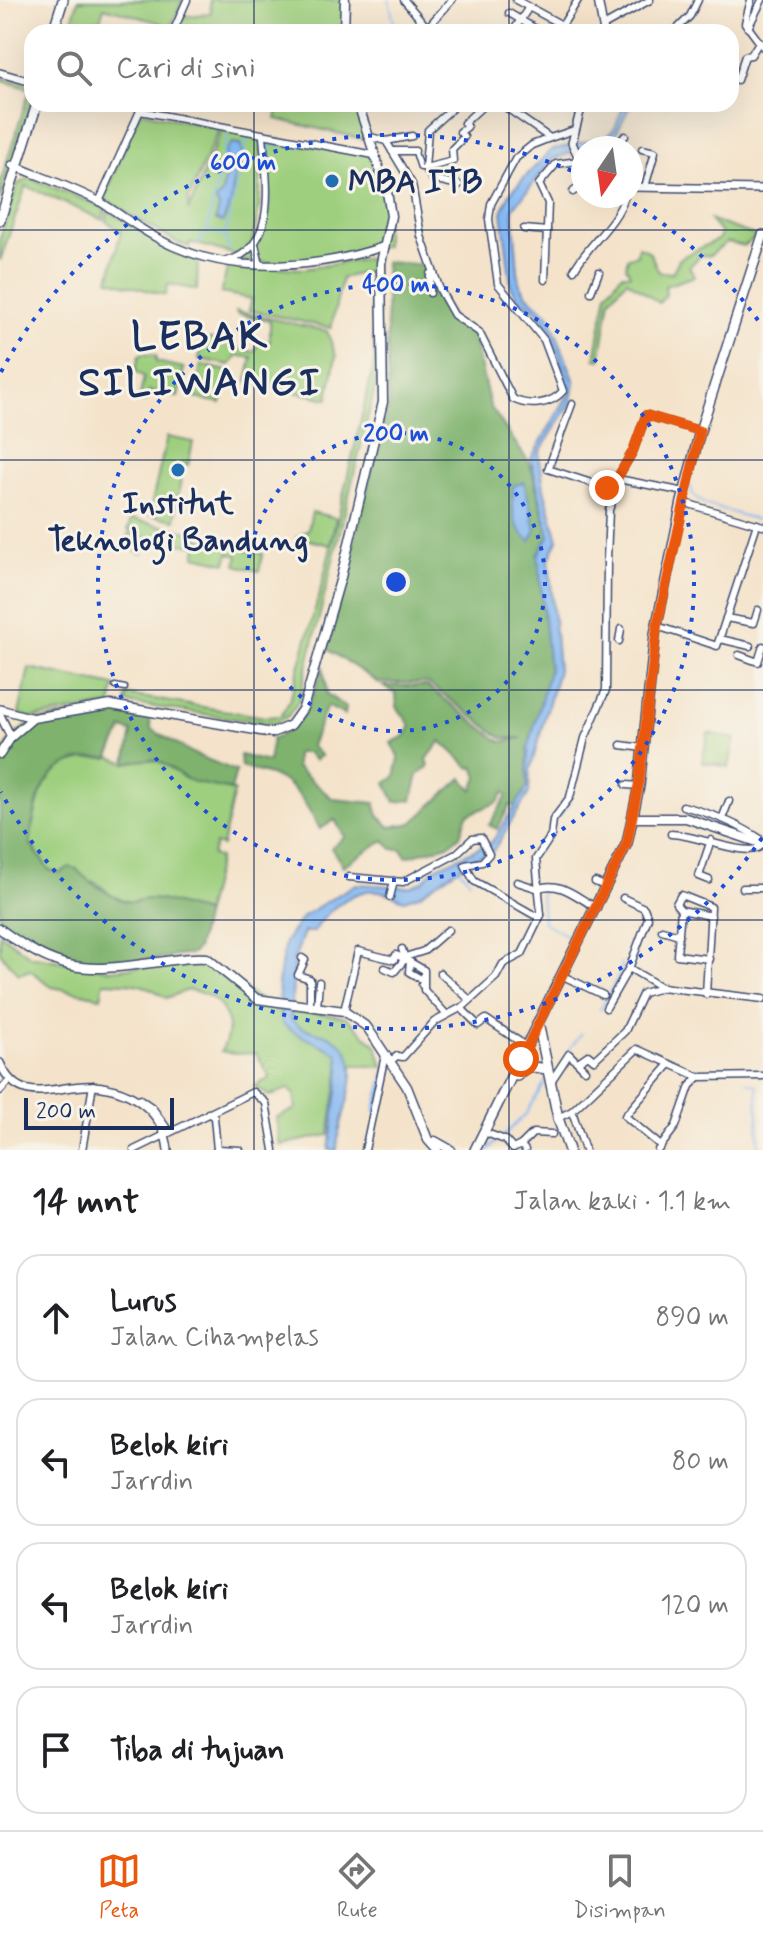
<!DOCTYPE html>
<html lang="id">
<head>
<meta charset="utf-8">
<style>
	body { margin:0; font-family:Mynerve,sans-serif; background:#f2f2f2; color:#202124 }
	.compass { position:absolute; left:571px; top:136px; width:72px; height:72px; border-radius:50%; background:#fff; box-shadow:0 8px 32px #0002; rotate:193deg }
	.scale { position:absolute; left:24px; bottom:20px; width:150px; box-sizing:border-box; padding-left:8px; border:4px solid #1b2f5e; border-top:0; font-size:22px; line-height:28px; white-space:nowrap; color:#1b2f5e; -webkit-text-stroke:6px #f7f3e8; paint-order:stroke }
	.stop { position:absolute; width:24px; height:24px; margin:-18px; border:6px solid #ea580c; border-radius:50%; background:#fff }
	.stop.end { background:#ea580c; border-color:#fff; box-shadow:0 2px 8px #0008 }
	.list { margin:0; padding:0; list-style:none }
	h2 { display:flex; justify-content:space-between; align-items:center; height:104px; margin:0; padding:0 32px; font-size:34px }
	h2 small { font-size:26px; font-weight:400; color:#757577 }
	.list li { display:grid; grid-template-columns:52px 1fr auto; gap:24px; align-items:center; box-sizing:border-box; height:128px; margin:0 16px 16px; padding:0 16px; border:2px solid #e0e0e0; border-radius:24px }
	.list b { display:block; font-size:30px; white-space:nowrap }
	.list p { margin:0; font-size:26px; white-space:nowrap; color:#757577 }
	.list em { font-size:26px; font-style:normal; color:#757577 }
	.icon { flex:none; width:44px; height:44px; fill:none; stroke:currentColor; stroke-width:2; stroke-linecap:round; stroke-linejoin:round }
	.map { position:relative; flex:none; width:763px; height:1150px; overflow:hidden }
	.search { position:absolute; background:#fff; box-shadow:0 8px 32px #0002; left:24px; right:24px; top:24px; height:88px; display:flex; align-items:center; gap:20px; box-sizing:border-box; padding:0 28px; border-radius:24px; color:#757577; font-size:30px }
	.sheet { height:680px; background:#fff }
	nav { display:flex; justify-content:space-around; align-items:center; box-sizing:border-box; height:112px; border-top:2px solid #e0e0e0; background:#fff; font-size:22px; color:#757577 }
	nav a { display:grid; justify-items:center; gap:4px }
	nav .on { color:#ea580c }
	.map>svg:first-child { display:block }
	.green { fill:#9ecf7e; stroke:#5c7f6e; stroke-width:2 }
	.forest { fill:#7eb26d; stroke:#4c7066; stroke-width:2 }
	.water { fill:#85b8f2; stroke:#5074a8; stroke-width:2 }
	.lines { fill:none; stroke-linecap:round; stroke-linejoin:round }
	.stream { stroke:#85b8f2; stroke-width:2 }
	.canal { stroke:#85b8f2; stroke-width:5 }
	.pedestrian-casing { stroke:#3c4a6e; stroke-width:7 }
	.minor-casing { stroke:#3c4a6e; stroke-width:9 }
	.tertiary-casing { stroke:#3c4a6e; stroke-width:10 }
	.secondary-casing { stroke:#3c4a6e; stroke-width:11 }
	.primary-casing { stroke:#3c4a6e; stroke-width:12 }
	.pedestrian { stroke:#fff; stroke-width:4 }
	.minor { stroke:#fff; stroke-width:6 }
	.tertiary { stroke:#fff; stroke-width:7 }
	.secondary { stroke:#fff; stroke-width:8 }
	.primary { stroke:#fff; stroke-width:9 }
	.route { stroke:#ea580c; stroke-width:10 }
	.grid { fill:none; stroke:#1b2f5e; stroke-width:2; stroke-opacity:0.55 }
	.ring { fill:none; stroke:#1d4ed8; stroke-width:4; stroke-dasharray:4 8 }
	.poi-dot { fill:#1f6fb2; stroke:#f7f3e8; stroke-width:3 }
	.labels { text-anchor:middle; stroke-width:6; stroke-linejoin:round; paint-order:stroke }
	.poi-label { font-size:32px; font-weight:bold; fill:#1b2f5e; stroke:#f7f3e8; text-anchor:start }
	.district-label { font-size:40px; font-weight:bold; letter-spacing:2px; fill:#1b2f5e; stroke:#f7f3e8 }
	.centre { fill:#1d4ed8; stroke:#f7f3e8; stroke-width:4 }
	.ring-label { font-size:24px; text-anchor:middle; font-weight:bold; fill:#1d4ed8; stroke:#f7f3e8; stroke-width:6; stroke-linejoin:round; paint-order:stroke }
</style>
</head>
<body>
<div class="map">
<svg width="763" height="1150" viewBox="0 0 763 1150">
	<rect width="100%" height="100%" fill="#f7f3e8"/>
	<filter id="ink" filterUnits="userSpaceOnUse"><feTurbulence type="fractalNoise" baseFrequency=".0125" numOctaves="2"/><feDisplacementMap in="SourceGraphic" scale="16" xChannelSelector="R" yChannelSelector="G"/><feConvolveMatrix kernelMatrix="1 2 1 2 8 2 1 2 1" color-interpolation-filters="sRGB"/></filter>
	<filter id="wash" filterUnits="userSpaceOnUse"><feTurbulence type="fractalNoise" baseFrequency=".006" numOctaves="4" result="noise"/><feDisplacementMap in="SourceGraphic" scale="32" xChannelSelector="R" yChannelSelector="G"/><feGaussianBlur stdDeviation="1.8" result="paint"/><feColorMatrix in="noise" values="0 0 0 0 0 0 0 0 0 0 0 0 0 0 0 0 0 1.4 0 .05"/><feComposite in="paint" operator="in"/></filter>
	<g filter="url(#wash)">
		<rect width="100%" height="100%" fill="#f4e3ca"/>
		<g class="green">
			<polygon points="78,0 183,0 171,26 104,7 100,20 71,25"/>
			<polygon points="210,0 345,0 346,32 271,32 234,27 227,32 175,32 182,17 211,13"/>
			<polygon points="0,77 31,85 32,98 0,200 0,183 30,89 0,80"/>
			<polygon points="279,104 356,104 365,135 363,139 276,119"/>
			<polygon points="140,111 219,129 189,197 188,211 221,131 262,138 259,209 251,246 236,255 190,242 189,247 178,243 104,199"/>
			<path d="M267 138 374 155 385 202V246C337 257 286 268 237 260L256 245 269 205Z"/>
			<polygon points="30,178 105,208 103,220 26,186 0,261 0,238 18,184"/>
			<polygon points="108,210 159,243 198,260 197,290 168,284 165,295 109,280 121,231 106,221"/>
			<path d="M710 220 757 236 744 246 727 242 709 256 701 255 689 267 695 276 665 286 666 295 659 303 627 280 610 299 600 360 595 359 607 293 622 274H630L626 266 628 257 637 255 638 247C654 250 652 261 659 272L672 273 680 258 719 239 721 233Z"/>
			<polygon points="373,258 380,367 299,700 288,716 274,724 126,703 127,695 265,717 281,716 290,700 324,577 375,360 369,275 365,272 342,278 331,328 249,310 252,299 221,293 227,269 233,265 303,269"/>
			<polygon points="236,311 327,331 336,356 328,399 247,382 252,357 237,356 230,365 199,359 203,339 232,339 234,347 254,352 260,340 270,342 270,321 237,314"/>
			<polygon points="144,354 156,356 156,362 184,368 178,397 149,391 146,402 139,400 144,377 135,371 139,356"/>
			<polygon points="201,365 232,372 221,403 195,398"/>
			<polygon points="167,437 193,442 188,465 183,464 175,520 149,515"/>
			<polygon points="312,512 336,518 330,545 297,537 308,530"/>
			<polygon points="131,519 198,534 196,545 146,540 142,554 126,546 129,533 146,540 142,534 128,530"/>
			<polygon points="199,538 263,554 259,571 236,565 238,556 229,553 226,563 195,556"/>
			<polygon points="29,668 115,686 111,705 33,718 19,714"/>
			<polygon points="708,733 735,739 729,767 702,762"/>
			<path d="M108 756 127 763 143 759 164 762 184 778 234 791 222 846 215 844 212 855 219 858 205 913 149 899 130 902 112 896 97 883 49 870 30 843C35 811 40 768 77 758 87 755 99 759 108 756Z"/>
			<path d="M0 933 30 956 110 970 198 960 280 1012 296 1010 346 1017 377 1046 383 1067 340 1064 329 1135 280 1145 276 1118 296 1109 294 1094 288 1089 269 1096 254 1086 270 1078 256 1053 235 1054 221 1051C238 1021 221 994 188 990L166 998C146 982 129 983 104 982L101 997 52 987 30 970 19 974 0 953Z"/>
		</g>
		<g class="forest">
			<path d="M385 262 428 265V277H431L453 320 472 331 490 406 530 464 549 536 538 555 549 671 528 749 527 787 516 806 510 805 497 829 489 825 507 796 504 792 498 802 467 815 460 836 448 845 406 857 402 849H392L384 840 343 866 331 848 345 837 335 820 320 829C295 784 290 779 241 767L240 755 268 762 272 739C306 726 312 698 323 666L327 694 346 708 345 715 327 706 311 746 321 756 314 760 308 753H296V767L333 799 375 803 378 815 390 827 412 823 462 778 473 790 478 777 474 767 470 768 441 741 427 759 429 766 418 775 412 800 395 802 386 783 395 777 399 758 391 743 405 736 411 726 397 707 396 694 383 686H427L501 742 522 738H502L428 683H379L327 649 389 403Z"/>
			<path d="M121 707 149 714 151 729 196 755 236 771 231 790C217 786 194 785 182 776 154 757 160 757 126 763L132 732 123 729 108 758C47 755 36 790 30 843L49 870 60 873 69 867 77 869C84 879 117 901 130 902 136 902 143 898 149 899 167 899 188 908 205 913L197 949 192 954C107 965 74 977 0 923V764L6 747 13 736 32 722Z"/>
		</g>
		<g class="water">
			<path d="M624 104H631L614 138 553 159 513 209 519 282 527 295 549 315 575 382 571 403 539 453 544 489 558 540 549 559 558 670 530 771 529 793 493 851 472 859 419 895 404 900C398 898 393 895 387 893 359 882 326 910 314 932H304L294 960 291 1019C302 1033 320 1030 335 1039 373 1062 336 1117 337 1150H329L340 1070 338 1054C319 1041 299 1039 282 1023L278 984 285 942 303 916 356 884 410 887 423 881 435 868 492 842 527 788 528 749 549 671 538 555 549 536 531 459 571 390 548 327 540 313 518 298 511 286 502 212 510 193 551 150 607 136 615 128Z"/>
			<polygon points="232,143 240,144 243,158 236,165 231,202 223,222 216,220 219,207 216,201 222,193 228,163 225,152"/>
			<path d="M524 482 536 530 530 541C511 526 512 509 513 486Z"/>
		</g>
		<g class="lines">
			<g class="stream">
				<polyline points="389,0 396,32"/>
				<polyline points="412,109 414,104"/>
				<polyline points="268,212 270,144 304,147"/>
				<polyline points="208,231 224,234 230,250"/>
				<polyline points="225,236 248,134"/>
				<polyline points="197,246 207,231 227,135"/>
				<polyline points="691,486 693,495 706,505"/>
				<polyline points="708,505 757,520"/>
				<polyline points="560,816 570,802"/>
				<polyline points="458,868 470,881"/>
				<polyline points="541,890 543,922"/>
				<polyline points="545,923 574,940"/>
				<polyline points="600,1010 622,969 620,963"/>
				<polyline points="568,1051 582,1033"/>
				<polyline points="747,1082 757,1085 759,1150"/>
				<polyline points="210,1116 212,1130"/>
				<polyline points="503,1136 526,1114 547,1079"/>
				<polyline points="488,1150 498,1140"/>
			</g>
			<polyline class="canal" points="376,1110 388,1069"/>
		</g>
	</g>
	<g filter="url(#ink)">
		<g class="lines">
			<g class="pedestrian-casing">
				<g id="pedestrian">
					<polyline points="415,152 420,168 425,168"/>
					<polyline points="115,686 125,688"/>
					<polyline points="140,1098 153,1107 170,1131"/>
				</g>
			</g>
			<g class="minor-casing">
				<g id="minor">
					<polyline points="404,0 431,32"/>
					<polyline points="516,0 560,24"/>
					<polyline points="751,0 745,23 763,47"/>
					<polyline points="509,13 541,32"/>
					<polyline points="605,25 650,0"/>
					<polyline points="427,28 452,0"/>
					<polyline points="748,28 762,0"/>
					<polyline points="514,30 529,7"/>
					<polyline points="173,32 187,0"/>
					<polyline points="558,32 578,0"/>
					<polyline points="674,32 690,16 698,0"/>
					<polyline points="737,80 745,56 751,55 759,42"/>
					<polyline points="501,104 550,138 574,130"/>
					<polyline points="140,111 374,155"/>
					<path d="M367 136 386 141 412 184 421 236 440 290 454 315 479 332 513 399C529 407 551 405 563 391L544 340 498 284 489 219 491 204 516 158 532 145 550 138"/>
					<polyline points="386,141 412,136"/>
					<polyline points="613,148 625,136"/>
					<polyline points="642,149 655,152 645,187"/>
					<polyline points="392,151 415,151"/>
					<polyline points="425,168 453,161 452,149 464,137 460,132 467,127 464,123 485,104"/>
					<polyline points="425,168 428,130 457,104"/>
					<polyline points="425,168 432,179 459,185"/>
					<polyline points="573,192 583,183"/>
					<polyline points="99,202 143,104"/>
					<polyline points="524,229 547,231"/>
					<polyline points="255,244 260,265"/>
					<path d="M227 261C280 247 266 178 263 136"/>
					<path d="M574 270C589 243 616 225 625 196"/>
					<polyline points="430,274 430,293"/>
					<polyline points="545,280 548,203 539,184 556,164 578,161"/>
					<polyline points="591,292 599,272"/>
					<polyline points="572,404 548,469 604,487 612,487 633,451 646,415 700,431"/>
					<polyline points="623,480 685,492"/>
					<polyline points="682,502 763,526"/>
					<polyline points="726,618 754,623 758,610"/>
					<polyline points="657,626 717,646 757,524"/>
					<polyline points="720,639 750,646"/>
					<polyline points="619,641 621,629"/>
					<polyline points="739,655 758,662 763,646"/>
					<polyline points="621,745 643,748"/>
					<polyline points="626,785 639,786"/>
					<polyline points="722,819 729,801"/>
					<path d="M671 834C694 834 748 859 761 846L759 838C736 823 710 813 683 806"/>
					<polyline points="349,877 403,882 456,854 472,839 481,838 489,854 482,862 465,865 474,881 534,915 541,915"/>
					<polyline points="709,880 699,876 711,840"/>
					<polyline points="517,882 539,889"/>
					<polyline points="595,882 607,887"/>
					<path d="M539 888C562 881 576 897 597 908"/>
					<polyline points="743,888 763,888"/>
					<polyline points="390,897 394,881"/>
					<polyline points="681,910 676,904 681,895 711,907 706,994"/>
					<polyline points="681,910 677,955 709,959"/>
					<polyline points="681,910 711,916"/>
					<polyline points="662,930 679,935"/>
					<polyline points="402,949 405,959 424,970 424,990 446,1014"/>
					<polyline points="405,957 424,951 448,930"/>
					<polyline points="302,958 305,960 298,975 310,979 310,1007"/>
					<polyline points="410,962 409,972 423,980 422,985"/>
					<polyline points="385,968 394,972 405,959"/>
					<polyline points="629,968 661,987 763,999"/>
					<polyline points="440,973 470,1000"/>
					<polyline points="563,976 603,995"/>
					<polyline points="317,1008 319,982"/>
					<polyline points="461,1008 478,1025 486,1019 526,1046"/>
					<polyline points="606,1008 630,966 648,918 644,908 623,898"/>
					<polyline points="344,1011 358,951 394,960 396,955 403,958"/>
					<polyline points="392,1060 397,1056 403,1057 434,1022 464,1006 496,977 503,964 522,954 541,915 536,859 551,836 553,820 570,797 585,738 606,690 607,559 609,510 614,496"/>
					<polyline points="578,1062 588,1055 594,1060 625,1031 643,993 665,987"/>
					<polyline points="550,1083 569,1054 585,1070"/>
					<polyline points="0,1091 10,1080"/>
					<polyline points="572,1111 585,1150"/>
					<polyline points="208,1113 214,1117 217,1150"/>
					<polyline points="558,1118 572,1111 637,1049 699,1077 763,1076"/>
					<polyline points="489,1134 505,1140 513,1149 521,1145 525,1150"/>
					<polyline points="521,1145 533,1133 552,1134"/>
					<polyline points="661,1146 625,1116 670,1064"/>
					<polyline points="217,1149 240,1150"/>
					<polyline points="82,1150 93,1085"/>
					<polyline points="134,1150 253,1092 266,1103 274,1150"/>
					<polyline points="365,1150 385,1055"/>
					<polyline points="658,1150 676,1126 690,1086 698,1078"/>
				</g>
			</g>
			<g class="tertiary-casing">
				<g id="tertiary">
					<polyline points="598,0 604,32"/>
					<polyline points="0,73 32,82"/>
					<polyline points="582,104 572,143 583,167"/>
					<path d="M12 165C42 177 74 188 102 203 126 218 149 236 175 247 240 275 320 268 385 246"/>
					<polyline points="631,187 763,189"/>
					<polyline points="0,709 33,718"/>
					<polyline points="0,715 11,737"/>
					<path d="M0 1063C20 1110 58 1083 94 1086 132 1089 164 1112 168 1150"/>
				</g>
			</g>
			<g class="secondary-casing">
				<g id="secondary">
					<polyline points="344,32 345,0"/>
					<polyline points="0,754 11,737 33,718 111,705 272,733 291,725 303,708 341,577 383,402 381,263 391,216 387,192 358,104"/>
					<polyline points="634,818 686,818 763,844"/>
					<path d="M0 929C58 971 81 973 151 963 169 961 189 956 207 958L257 999 344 1011 367 1027 407 1087 428 1140 437 1150"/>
					<polyline points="435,1141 451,1150"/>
				</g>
			</g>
			<g class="primary-casing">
				<g id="primary">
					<polyline points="53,32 63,0"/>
					<polyline points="0,220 37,104"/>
					<polyline points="539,1027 558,1118 569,1150"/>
					<polyline points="517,1076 527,1066 547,1069"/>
					<polyline points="475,1150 627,843 639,786 655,634 682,502 700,431 763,235"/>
				</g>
			</g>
			<use href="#pedestrian" class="pedestrian"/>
			<use href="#minor" class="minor"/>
			<use href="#tertiary" class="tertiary"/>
			<use href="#secondary" class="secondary"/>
			<use href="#primary" class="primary"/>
		</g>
	</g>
	<g class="lines" filter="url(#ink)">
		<polyline class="route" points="521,1059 627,843 639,783 657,626 700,431 646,415 633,451 612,487 607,488"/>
	</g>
	<path class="grid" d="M254 0V32M509 0V32M254 104V1150M509 104V1150M0 230H763M0 460H763M0 690H763M0 920H763"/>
	<g class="ring">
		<circle cx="396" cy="582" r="149"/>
		<circle cx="396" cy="582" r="298"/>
		<path d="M762 838A447 447 0 0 1 1 792M1 372A447 447 0 0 1 581 175M623 197A447 447 0 0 1 762 326"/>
	</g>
	<g class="poi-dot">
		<circle cx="332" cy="181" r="8"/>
		<circle cx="178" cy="470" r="8"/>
	</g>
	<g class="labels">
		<g class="poi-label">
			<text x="348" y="192">MBA ITB</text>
			<text x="178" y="513" text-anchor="middle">Institut<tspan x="178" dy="37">Teknologi Bandung</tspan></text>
		</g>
		<g class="district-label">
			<text x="200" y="349">LEBAK<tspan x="200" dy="46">SILIWANGI</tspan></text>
		</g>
	</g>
	<circle cx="396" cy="582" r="12" class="centre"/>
	<g class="ring-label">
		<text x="243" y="170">600 m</text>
		<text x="396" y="292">400 m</text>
		<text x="396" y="441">200 m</text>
	</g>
</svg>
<svg class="compass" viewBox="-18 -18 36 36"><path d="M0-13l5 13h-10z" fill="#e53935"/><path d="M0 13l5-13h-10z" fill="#757577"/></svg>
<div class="scale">200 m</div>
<div class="stop" style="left:521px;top:1059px"></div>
<div class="stop end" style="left:607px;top:488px"></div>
<div class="search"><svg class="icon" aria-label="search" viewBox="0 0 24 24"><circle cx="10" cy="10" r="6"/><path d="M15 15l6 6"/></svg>Cari di sini</div>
</div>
<section class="sheet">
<h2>14 mnt<small>Jalan kaki · 1.1 km</small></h2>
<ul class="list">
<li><svg class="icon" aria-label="ahead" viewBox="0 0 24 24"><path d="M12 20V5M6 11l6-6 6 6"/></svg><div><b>Lurus</b><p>Jalan Cihampelas</p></div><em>890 m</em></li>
<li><svg class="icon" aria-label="left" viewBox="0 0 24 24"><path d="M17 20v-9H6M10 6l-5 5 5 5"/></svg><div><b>Belok kiri</b><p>Jarrdin</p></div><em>80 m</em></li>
<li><svg class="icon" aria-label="left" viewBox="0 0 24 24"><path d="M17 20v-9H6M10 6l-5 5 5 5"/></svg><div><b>Belok kiri</b><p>Jarrdin</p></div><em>120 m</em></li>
<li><svg class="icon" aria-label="arrive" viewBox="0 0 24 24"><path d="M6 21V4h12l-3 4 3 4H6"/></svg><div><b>Tiba di tujuan</b></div></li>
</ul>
</section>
<nav>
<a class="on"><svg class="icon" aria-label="map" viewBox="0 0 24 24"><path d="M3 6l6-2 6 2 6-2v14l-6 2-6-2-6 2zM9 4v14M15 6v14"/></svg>Peta</a>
<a><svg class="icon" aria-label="directions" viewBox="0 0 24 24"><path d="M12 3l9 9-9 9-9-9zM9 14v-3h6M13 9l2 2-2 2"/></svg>Rute</a>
<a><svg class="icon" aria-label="saved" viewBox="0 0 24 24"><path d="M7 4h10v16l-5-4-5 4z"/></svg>Disimpan</a>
</nav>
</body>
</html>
